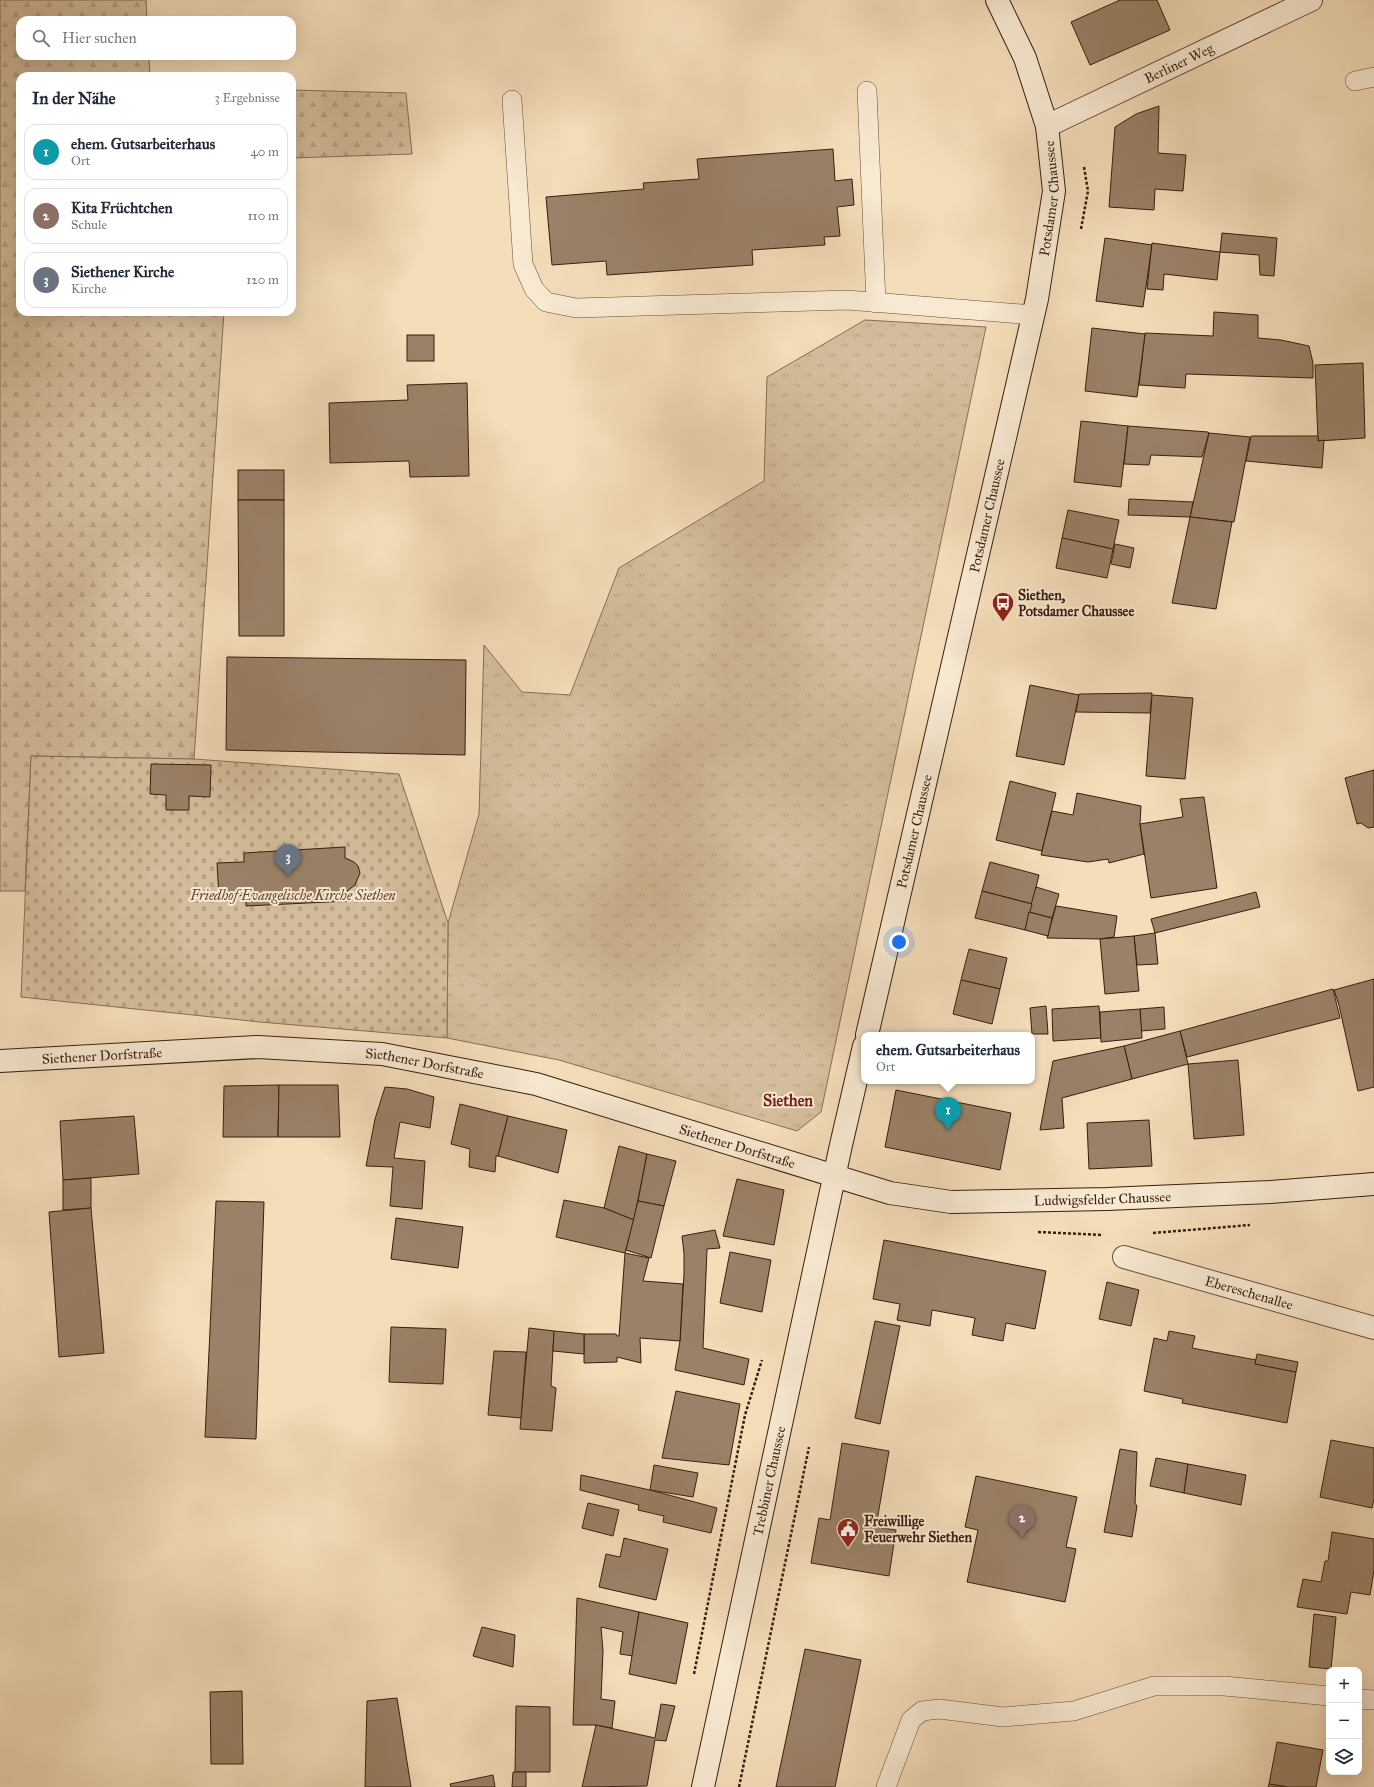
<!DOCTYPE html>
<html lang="de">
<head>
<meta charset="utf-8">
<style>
	body { margin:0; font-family:"IM FELL Great Primer",serif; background:#f2f2f3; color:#1f2937 }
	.controls { position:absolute; right:12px; bottom:12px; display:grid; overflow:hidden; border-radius:8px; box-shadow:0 4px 16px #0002 }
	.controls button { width:36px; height:36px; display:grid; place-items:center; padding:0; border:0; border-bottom:1px solid #e0e1e3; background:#fff; color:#1f2937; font:20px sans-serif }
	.you { position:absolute; left:899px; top:942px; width:14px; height:14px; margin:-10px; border:3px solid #fff; border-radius:50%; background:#1a73e8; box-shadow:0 0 0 6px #1a73e833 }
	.badge { display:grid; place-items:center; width:26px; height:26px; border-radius:50%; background:#8f2418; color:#fff; font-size:13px; font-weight:700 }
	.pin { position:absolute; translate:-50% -33px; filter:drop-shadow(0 1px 2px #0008) }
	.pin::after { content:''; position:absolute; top:21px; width:14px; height:12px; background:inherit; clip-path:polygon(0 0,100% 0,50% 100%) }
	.popup { position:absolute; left:861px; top:1032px; width:174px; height:52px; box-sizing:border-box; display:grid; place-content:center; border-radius:8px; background:#fff; filter:drop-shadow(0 1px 3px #0005); font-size:13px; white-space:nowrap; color:#747a83 }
	.popup b { font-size:15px; color:#1f2937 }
	.popup::after { content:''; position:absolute; left:50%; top:100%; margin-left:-8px; border:8px solid transparent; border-top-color:#fff }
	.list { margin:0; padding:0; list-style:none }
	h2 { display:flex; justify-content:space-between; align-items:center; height:52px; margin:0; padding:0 16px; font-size:17px }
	h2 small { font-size:13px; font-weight:400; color:#747a83 }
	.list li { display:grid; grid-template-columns:26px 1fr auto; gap:12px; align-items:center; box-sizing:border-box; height:56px; margin:0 8px 8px; padding:0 8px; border:1px solid #e0e1e3; border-radius:12px }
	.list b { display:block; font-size:15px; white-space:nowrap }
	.list p { margin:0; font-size:13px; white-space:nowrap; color:#747a83 }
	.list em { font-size:13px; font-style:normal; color:#747a83 }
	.icon { flex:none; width:22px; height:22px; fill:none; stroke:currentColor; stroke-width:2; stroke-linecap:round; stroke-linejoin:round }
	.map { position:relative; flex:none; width:1374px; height:1787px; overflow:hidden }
	.search { position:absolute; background:#fff; box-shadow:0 4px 16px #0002; left:16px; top:16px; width:280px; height:44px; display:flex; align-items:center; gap:10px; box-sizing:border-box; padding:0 14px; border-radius:12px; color:#747a83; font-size:15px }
	.panel { position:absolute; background:#fff; box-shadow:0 4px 16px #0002; left:16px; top:72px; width:280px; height:244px; border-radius:12px }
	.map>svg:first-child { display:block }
	.grass { fill:url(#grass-tufts); stroke:#866e55 }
	.forest { fill:url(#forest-firs); stroke:#866e55 }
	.cemetery { fill:url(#cemetery-stones); stroke:#866e55 }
	.building { fill:#9a8167; stroke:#381e0e }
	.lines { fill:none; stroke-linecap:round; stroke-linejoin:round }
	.lane-casing { stroke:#674e39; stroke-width:20 }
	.street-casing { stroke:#674e39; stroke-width:24 }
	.secondary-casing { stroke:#381e0e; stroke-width:24 }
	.path { stroke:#381e0e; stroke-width:2.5; stroke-dasharray:3 2; stroke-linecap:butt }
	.lane { stroke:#f8e9d2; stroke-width:19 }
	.street { stroke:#f8e9d2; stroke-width:22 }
	.secondary { stroke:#f8e9d2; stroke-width:22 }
	.labels { text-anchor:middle; stroke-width:4; stroke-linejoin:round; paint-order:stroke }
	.street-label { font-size:14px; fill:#381e0e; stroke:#f8e9d2 }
	.poi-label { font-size:14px; font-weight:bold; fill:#381e0e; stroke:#f8e9d2; text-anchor:start }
	.park-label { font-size:14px; font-style:italic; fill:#5f4632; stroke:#f8e9d2 }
	.quarter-label { font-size:16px; font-weight:bold; fill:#7a1f14; stroke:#f8e9d2 }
</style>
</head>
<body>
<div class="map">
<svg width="1374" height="1787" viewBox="0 0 1374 1787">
	<defs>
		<pattern id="grass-tufts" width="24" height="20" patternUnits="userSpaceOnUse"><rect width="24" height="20" fill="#d4bd9c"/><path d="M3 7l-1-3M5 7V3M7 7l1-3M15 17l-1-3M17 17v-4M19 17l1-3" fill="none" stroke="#b7a285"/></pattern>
		<pattern id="forest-firs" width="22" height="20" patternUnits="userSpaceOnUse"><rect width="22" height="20" fill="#d4bd9c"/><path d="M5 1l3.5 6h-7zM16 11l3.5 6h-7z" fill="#b7a285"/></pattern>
		<pattern id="cemetery-stones" width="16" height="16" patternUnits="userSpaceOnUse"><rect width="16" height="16" fill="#d4bd9c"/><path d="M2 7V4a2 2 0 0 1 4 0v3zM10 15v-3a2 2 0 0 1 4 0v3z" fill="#b7a285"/></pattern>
	</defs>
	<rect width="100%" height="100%" fill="#f4ddb9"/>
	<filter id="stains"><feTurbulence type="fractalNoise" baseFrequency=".005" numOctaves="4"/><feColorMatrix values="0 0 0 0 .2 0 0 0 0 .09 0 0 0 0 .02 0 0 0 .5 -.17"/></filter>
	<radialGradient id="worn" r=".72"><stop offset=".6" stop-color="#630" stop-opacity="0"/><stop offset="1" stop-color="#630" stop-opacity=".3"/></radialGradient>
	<polygon class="grass" points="865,320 986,327 821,1112 797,1131 559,1060 447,1038 448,923 479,814 484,645 522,692 570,695 619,568 764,481 767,377"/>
	<g class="forest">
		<polygon points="0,0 146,0 147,20 20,20 20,56 149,56 150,76 20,76 20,312 224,312 194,759 31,756 25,891 0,891"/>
		<polygon points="292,90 406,93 412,154 292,158"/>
	</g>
	<polygon class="cemetery" points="31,756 194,759 399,774 448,923 447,1038 260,1022 21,997"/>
	<g class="building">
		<polygon points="1120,0 1157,0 1170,30 1090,65 1071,22"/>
		<polygon points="1159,106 1158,153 1186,155 1183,191 1155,189 1154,210 1109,207 1115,127 1136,114"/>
		<polygon points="833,149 835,181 852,179 854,205 837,207 840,236 824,237 825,245 752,250 753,265 607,275 606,261 552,265 546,197 644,189 643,183 699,179 697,159"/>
		<polygon points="1222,233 1277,238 1274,276 1260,275 1259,255 1220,252"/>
		<polygon points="1105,238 1152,245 1143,307 1096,301"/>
		<polygon points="1152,243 1220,252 1217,280 1164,274 1163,290 1147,289"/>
		<polygon points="1214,312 1258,315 1258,338 1281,340 1309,346 1313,363 1313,378 1186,374 1185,388 1139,385 1145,333 1213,336"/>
		<polygon points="1092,328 1145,334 1137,397 1085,391"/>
		<rect x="407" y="335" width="27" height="26"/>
		<polygon points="1363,363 1365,438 1318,441 1315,365"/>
		<polygon points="467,383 469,476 410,477 409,461 330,463 329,403 408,400 407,385"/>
		<polygon points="1081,421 1128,426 1121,487 1074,482"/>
		<polygon points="1128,426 1208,432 1209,433 1202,457 1151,455 1149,465 1124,464"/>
		<polygon points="1209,433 1250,437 1234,522 1190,517"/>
		<polygon points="1251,436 1318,436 1318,441 1324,440 1322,468 1246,461"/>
		<rect x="238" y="470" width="46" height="30"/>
		<polygon points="1129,499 1193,502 1190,517 1128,515"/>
		<polygon points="238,500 284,500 284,636 239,636"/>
		<polygon points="1068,510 1119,520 1113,549 1062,538"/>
		<polygon points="1190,517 1232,522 1216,609 1172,603"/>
		<polygon points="1062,538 1113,549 1107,578 1056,568"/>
		<polygon points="1115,544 1134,548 1130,568 1111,564"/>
		<polygon points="227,657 466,660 465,755 226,750"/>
		<polygon points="1030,685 1079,695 1064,765 1016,756"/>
		<polygon points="1152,693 1150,713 1076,712 1079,694"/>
		<polygon points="1152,695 1193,698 1185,779 1146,776"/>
		<polygon points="151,764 211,765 210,797 189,796 189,810 166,810 166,795 150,794"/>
		<polygon points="1374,770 1374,827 1368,828 1361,823 1357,824 1345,778"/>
		<polygon points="1010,781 1056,793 1042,851 996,840"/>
		<polygon points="1077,793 1141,806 1140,824 1144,854 1109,863 1108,859 1088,862 1041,855 1052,811 1073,815"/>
		<polygon points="1204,797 1217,888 1151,898 1140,824 1183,817 1180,799"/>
		<polygon points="345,847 345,858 354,862 358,866 360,873 355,885 347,891 348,901 246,906 246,895 219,897 217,863 244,862 244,853"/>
		<polygon points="990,862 1039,875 1032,904 982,891"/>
		<polygon points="1036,887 1059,894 1052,918 1029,912"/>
		<polygon points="982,891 1032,904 1025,930 975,918"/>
		<polygon points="1256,892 1260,907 1155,933 1151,919"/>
		<polygon points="1056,906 1117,916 1114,937 1100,939 1047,938"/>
		<polygon points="1029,912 1052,918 1048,936 1025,930"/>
		<polygon points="1155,933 1158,964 1137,965 1134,936"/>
		<polygon points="1134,936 1139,991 1105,994 1100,939"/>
		<polygon points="969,949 1007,958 1000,989 961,980"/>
		<polygon points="1374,979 1374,1087 1358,1091 1339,1005 1334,990"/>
		<polygon points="961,980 1000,989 992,1024 953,1014"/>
		<polygon points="1333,989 1340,1018 1187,1057 1180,1031"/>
		<polygon points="1046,1006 1048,1034 1032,1034 1030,1008"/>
		<polygon points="1099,1006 1101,1038 1053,1041 1052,1009"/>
		<polygon points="1164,1007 1165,1029 1141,1031 1140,1009"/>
		<polygon points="1140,1009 1142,1038 1101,1042 1100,1012"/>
		<polygon points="1180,1031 1188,1064 1132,1079 1124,1046"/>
		<polygon points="1124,1046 1132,1079 1062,1098 1064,1128 1040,1130 1053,1061"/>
		<polygon points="1238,1060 1244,1135 1194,1139 1188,1064"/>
		<polygon points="279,1085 278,1137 223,1137 224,1086"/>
		<polygon points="279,1085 338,1085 340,1137 278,1137"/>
		<polygon points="385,1087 407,1089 434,1097 430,1128 400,1122 394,1158 425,1161 422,1209 390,1206 393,1167 366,1166 375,1119"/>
		<polygon points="896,1090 1011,1113 1000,1170 885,1147"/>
		<polygon points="460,1104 508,1116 498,1156 496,1156 495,1172 469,1167 470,1149 451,1144"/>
		<polygon points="134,1116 139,1174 63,1180 60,1121"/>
		<polygon points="508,1116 567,1130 558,1173 498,1156"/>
		<polygon points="1149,1120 1152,1166 1089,1169 1087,1123"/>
		<polygon points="619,1146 647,1154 634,1220 604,1208"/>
		<polygon points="647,1154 676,1161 664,1206 638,1201"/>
		<polygon points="91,1178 91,1208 63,1210 63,1180"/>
		<polygon points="737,1179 784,1190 774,1245 723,1236"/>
		<polygon points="564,1200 604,1208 634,1220 625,1253 556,1237"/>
		<polygon points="216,1201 264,1202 256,1439 205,1437"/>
		<polygon points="638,1201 664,1206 651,1258 626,1250"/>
		<polygon points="91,1208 104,1353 59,1357 49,1212"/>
		<polygon points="396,1218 463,1227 458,1268 391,1259"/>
		<polygon points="715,1230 720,1248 707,1249 703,1348 749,1359 744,1385 675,1370 680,1341 684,1274 684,1253 682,1236"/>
		<polygon points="884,1240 1046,1271 1035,1329 1006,1323 1003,1341 972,1335 975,1318 932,1310 930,1326 897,1320 900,1304 873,1299"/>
		<polygon points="730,1252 771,1260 762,1312 720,1303"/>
		<polygon points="625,1253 649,1258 643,1281 683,1284 680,1341 640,1338 641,1363 617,1357 617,1362 584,1363 584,1334 616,1334 617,1336 619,1336"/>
		<polygon points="1107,1282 1139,1290 1131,1326 1099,1319"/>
		<polygon points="875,1321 900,1326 880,1424 855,1418"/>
		<polygon points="391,1327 446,1329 443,1384 389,1382"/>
		<polygon points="529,1328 554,1331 551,1386 556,1388 552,1431 520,1429"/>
		<polygon points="554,1331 584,1334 584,1354 553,1351"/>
		<polygon points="1169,1331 1195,1336 1192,1348 1256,1360 1255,1364 1296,1372 1287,1423 1182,1403 1183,1399 1144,1391 1154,1338 1167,1341"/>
		<polygon points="494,1351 526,1352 521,1418 488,1415"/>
		<polygon points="1257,1354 1298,1362 1296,1372 1255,1364"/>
		<polygon points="676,1391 740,1404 729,1465 662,1458"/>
		<polygon points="1331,1440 1374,1448 1374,1499 1372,1508 1320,1497"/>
		<polygon points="842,1443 889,1451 876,1527 896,1530 889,1576 811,1563 819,1518 830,1520"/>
		<polygon points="1120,1449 1137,1452 1135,1503 1137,1506 1132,1537 1104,1532"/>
		<polygon points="1156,1458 1188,1464 1184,1493 1150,1486"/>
		<polygon points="1188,1464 1246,1475 1241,1505 1184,1493"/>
		<polygon points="654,1465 698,1473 693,1497 650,1490"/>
		<polygon points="581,1475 650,1490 717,1508 711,1533 663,1522 664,1516 638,1510 639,1505 580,1490"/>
		<polygon points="976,1476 1077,1497 1066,1547 1076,1549 1065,1602 967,1582 978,1530 965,1527"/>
		<polygon points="588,1503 619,1510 613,1536 582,1528"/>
		<polygon points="1332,1532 1374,1539 1374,1570 1370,1595 1351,1592 1347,1614 1297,1607 1303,1579 1321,1582 1325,1561 1328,1561"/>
		<polygon points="624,1538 668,1549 656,1600 599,1587 606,1554 620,1557"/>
		<polygon points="577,1598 639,1612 633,1656 620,1654 623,1632 601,1627 603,1651 601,1699 615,1701 612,1728 596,1725 573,1725"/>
		<polygon points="639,1612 688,1623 676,1684 629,1674"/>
		<polygon points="1314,1614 1336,1617 1331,1669 1309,1667"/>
		<polygon points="482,1627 515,1635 513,1667 473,1656"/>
		<polygon points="805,1649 861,1660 835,1787 776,1787"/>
		<polygon points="242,1691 243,1764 211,1764 210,1692"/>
		<polygon points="397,1698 411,1787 365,1787 367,1701"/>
		<polygon points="661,1704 675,1706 666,1741 655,1740 647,1786 582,1787 596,1725 655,1738"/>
		<polygon points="516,1706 550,1707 550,1772 515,1772"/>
		<polygon points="1277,1742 1323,1750 1316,1787 1288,1787 1269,1784"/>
		<polygon points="513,1772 526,1772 526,1787 512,1787"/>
		<polygon points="493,1775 495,1787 451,1787 450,1784"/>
		<polygon points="1269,1784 1288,1787 1268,1787"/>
	</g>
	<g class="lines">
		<g class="lane-casing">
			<g id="lane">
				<polyline points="1355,81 1374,77"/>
				<polyline points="867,91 876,303"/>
				<polyline points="512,100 523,264 534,289 546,302 576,308 847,300 1033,315"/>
				<polyline points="1359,1699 1374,1700"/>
				<polyline points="886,1787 911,1720 922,1711 939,1709 1003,1717 1074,1711 1154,1686 1224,1686 1329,1696"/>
			</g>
		</g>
		<g class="street-casing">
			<g id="street">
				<path id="s1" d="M1047 126 1311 0"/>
				<path id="s2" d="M1124 1257 1374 1328"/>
			</g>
		</g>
		<g class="secondary-casing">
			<g id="secondary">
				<path id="s3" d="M867 1035 1037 299 1054 191 1047 126 1025 58 997 0"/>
				<path id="s4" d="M0 1061 258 1047 382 1054 536 1084 890 1193 951 1202 1107 1199 1270 1192 1374 1184"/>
				<path id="s5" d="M703 1787 841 1145 864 1046"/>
			</g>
		</g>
		<g class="path">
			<polyline points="1081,229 1088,191 1084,167"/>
			<polyline points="1038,1232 1103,1235"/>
			<polyline points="1153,1233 1250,1225"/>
			<polyline points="694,1674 745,1415 762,1360"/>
			<polyline points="739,1787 809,1447"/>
		</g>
		<use href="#lane" class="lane"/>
		<use href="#street" class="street"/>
		<use href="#secondary" class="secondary"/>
	</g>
	<defs>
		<g id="bus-pin" transform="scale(1.15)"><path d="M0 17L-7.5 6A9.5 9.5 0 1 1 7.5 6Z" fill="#8f2418" stroke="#f8e9d2"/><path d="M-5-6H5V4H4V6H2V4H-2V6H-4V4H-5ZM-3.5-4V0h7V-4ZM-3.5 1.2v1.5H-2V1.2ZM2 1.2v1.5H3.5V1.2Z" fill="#fff"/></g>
		<g id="civic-pin" transform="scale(1.15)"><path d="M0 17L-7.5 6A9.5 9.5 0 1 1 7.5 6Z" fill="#8f2418" stroke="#f8e9d2"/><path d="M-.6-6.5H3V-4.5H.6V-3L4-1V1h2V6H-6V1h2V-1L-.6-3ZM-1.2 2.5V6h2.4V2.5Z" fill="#fff"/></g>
	</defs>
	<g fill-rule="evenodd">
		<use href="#bus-pin" x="1003" y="603"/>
		<use href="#civic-pin" x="848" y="1529"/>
	</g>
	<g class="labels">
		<g class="street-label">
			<text dy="5" stroke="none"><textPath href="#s1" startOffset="146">Berliner Weg</textPath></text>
			<text dy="5" stroke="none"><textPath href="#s3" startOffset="857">Potsdamer Chaussee</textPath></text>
			<text dy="5" stroke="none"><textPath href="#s3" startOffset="533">Potsdamer Chaussee</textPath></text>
			<text dy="5" stroke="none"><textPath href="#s3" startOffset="209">Potsdamer Chaussee</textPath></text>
			<text dy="5" stroke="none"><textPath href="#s4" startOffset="102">Siethener Dorfstraße</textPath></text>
			<text dy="5" stroke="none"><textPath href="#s4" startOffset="426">Siethener Dorfstraße</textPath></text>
			<text dy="5" stroke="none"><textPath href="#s4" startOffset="750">Siethener Dorfstraße</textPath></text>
			<text dy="5" stroke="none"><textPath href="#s4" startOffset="1123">Ludwigsfelder Chaussee</textPath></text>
			<text dy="5" stroke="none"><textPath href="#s2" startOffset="130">Ebereschenallee</textPath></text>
			<text dy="5" stroke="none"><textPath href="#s5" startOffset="313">Trebbiner Chaussee</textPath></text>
		</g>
		<g class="poi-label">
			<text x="1018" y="600">Siethen,<tspan x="1018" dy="16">Potsdamer Chaussee</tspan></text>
			<text x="864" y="1526">Freiwillige<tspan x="864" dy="16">Feuerwehr Siethen</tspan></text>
		</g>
		<g class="park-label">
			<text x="293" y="900">Friedhof Evangelische Kirche Siethen</text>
		</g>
		<g class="quarter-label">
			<text x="788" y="1106">Siethen</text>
		</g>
	</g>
	<rect width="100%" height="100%" filter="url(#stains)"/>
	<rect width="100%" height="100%" fill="url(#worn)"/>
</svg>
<div class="controls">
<button>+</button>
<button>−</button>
<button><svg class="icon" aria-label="layers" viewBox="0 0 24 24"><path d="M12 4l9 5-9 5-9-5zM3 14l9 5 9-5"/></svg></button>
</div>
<div class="you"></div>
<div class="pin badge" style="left:948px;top:1130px;background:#0f9aa8">1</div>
<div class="popup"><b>ehem. Gutsarbeiterhaus</b>Ort</div>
<div class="pin badge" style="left:1022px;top:1538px;background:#8d6e63">2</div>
<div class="pin badge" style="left:288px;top:877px;background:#6b7280">3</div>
<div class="search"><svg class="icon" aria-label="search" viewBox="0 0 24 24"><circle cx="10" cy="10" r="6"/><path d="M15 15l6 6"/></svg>Hier suchen</div>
<section class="panel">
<h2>In der Nähe<small>3 Ergebnisse</small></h2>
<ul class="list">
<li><span class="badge" style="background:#0f9aa8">1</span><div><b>ehem. Gutsarbeiterhaus</b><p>Ort</p></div><em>40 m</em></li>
<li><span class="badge" style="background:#8d6e63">2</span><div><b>Kita Früchtchen</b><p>Schule</p></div><em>110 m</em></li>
<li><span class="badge" style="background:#6b7280">3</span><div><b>Siethener Kirche</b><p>Kirche</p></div><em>120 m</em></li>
</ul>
</section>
</div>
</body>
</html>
